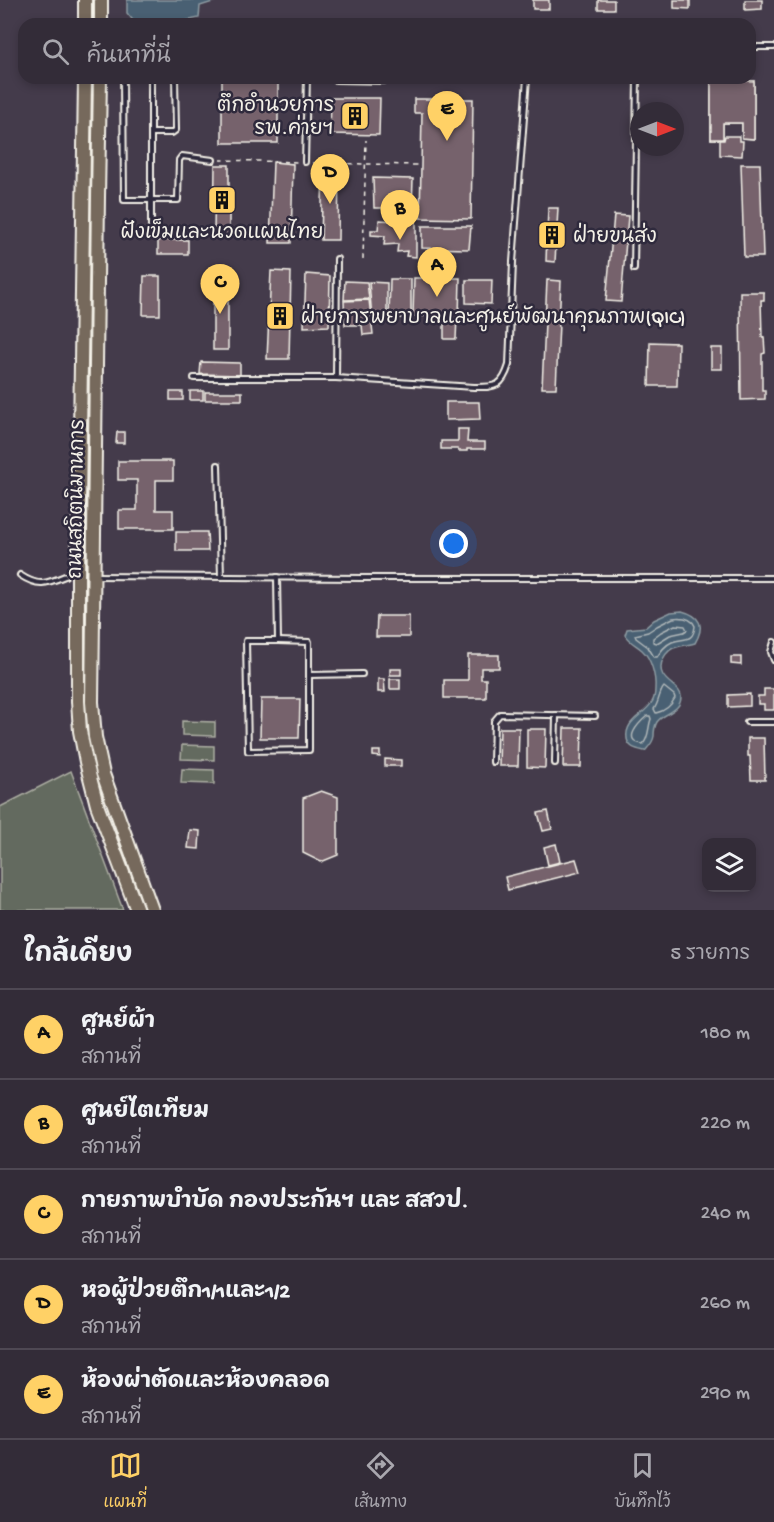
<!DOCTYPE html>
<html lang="th">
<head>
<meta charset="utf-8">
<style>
	body { margin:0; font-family:"Gochi Hand","Playpen Sans Thai",sans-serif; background:#3b3440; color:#f1f3f6 }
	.controls { position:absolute; right:18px; bottom:18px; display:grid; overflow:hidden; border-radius:12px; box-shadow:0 3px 9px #0003 }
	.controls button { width:54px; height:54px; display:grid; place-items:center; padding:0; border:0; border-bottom:2px solid #4e4853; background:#332c38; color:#f1f3f6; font:30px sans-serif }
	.compass { position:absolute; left:630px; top:102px; width:54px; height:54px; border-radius:50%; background:#332c38; box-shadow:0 3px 9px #0003; rotate:90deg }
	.you { position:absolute; left:454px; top:544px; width:21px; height:21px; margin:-15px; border:4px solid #fff; border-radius:50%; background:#1a73e8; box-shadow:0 0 0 9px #1a73e833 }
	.badge { display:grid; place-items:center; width:39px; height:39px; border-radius:50%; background:#ffd166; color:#111; font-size:20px; font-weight:700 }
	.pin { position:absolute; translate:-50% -50px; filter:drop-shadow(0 2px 3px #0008) }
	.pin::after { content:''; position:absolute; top:32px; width:21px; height:18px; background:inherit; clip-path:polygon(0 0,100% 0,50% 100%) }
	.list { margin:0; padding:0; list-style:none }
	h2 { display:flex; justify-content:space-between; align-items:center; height:78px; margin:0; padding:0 24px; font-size:26px }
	h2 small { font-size:20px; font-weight:400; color:#a9a7ae }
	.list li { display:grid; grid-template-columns:39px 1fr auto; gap:18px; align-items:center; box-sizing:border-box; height:90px; padding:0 24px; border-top:2px solid #4e4853 }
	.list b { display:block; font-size:22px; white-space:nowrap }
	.list p { margin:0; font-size:20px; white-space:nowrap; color:#a9a7ae }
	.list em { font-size:20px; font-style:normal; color:#a9a7ae }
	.icon { flex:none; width:33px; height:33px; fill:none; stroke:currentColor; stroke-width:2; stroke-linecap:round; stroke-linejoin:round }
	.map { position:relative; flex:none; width:774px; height:910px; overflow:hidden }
	.search { position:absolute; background:#332c38; box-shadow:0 3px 9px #0003; left:18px; right:18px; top:18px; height:66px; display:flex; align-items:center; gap:15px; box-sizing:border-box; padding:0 21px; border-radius:18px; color:#a9a7ae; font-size:22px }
	.sheet { height:528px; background:#332c38 }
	nav { display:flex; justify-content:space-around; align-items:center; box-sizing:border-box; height:84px; border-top:2px solid #4e4853; background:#332c38; font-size:16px; color:#a9a7ae }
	nav a { display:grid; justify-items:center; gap:3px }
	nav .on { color:#ffd166 }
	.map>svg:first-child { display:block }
	.green { fill:#646b5e; stroke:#acaea3; stroke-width:1.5 }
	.water { fill:#496173; stroke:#8d9ba2; stroke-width:1.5 }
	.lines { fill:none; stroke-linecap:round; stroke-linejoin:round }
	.shore { stroke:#b0b7b9; stroke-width:1.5 }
	.building { fill:#76626c; stroke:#f4f1e8; stroke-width:1.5; fill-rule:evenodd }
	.service-casing { stroke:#f4f1e8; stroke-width:8 }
	.primary-casing { stroke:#f4f1e8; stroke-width:16 }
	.path { stroke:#f4f1e8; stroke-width:1.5; stroke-dasharray:4.5 4.5; stroke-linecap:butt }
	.service { stroke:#2f2a3d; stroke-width:4 }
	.primary { stroke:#76695c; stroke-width:12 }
	.labels { text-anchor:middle; stroke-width:5; stroke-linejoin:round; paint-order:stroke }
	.poi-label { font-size:20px; fill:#f4f1e8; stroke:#2f2a3d; text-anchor:start }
	.street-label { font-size:20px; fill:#f4f1e8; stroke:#2f2a3d }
</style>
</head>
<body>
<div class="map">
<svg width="774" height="910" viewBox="0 0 774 910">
	<rect width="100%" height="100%" fill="#443b4b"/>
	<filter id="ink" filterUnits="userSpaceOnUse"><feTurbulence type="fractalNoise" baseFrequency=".0167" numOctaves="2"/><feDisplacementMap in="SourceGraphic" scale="12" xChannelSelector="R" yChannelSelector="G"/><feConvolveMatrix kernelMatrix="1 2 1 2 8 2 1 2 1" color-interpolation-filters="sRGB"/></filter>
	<g filter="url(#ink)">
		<g class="green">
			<polygon points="182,721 215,722 215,736 182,735"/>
			<polygon points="182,745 214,746 214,760 181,759"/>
			<polygon points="182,769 214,770 214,784 181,783"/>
			<polygon points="71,771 123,910 0,910 0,807"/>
		</g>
		<g class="water">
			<polygon points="127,0 219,0 200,6 199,18 171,24 136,24 127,13"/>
			<path d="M682 611C701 616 705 626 695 643 689 645 682 645 677 647 671 648 666 653 663 659 653 681 682 685 681 697 681 712 663 713 657 722 654 727 654 731 654 736 653 743 649 746 645 751 636 749 629 748 627 739 624 720 645 715 652 702 654 699 655 693 655 689 656 676 651 658 642 650 635 644 629 642 625 635L627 629 646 627 654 620 671 612Z"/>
		</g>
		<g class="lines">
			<g class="shore">
				<path d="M673 618C681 617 691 617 695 626 693 644 683 637 672 642 665 645 661 651 657 657H654L648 647 636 638 635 635 648 632 657 626Z"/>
				<polygon points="675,625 685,626 687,630 684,632 670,635 657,643 653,642 653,638 661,632"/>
				<path d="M664 687 674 695 675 698C671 706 665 711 656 713L654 709C659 703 659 692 664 687Z"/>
				<path d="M647 716H650L651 719C648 727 649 738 643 744 621 741 639 723 647 716Z"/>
			</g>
		</g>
		<g class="building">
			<rect x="533" y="0" width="16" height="9"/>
			<rect x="598" y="0" width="16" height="9"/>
			<polygon points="674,0 690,0 690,9 674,8"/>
			<polygon points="745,0 762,0 762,9 745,10"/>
			<rect x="222" y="78" width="56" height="65"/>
			<path d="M711 80 754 81V139L742 138V123H723V139H711ZM723 90H743V110H723Z"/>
			<polygon points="711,80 754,81 754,139 742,138 742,123 723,123 723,139 711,139"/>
			<polygon points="331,98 380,98 379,135 330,134"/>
			<polygon points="414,99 473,99 471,219 420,218 422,113 414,113"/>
			<polygon points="725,136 739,136 739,141 743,141 742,156 720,155 720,140 724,140"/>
			<polygon points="273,162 293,164 291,243 270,243"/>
			<polygon points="741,164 760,164 763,257 744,257"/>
			<polygon points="215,165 229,165 229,235 214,235"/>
			<polygon points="323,167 339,167 338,240 321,240"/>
			<polygon points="373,178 413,179 412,208 374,208"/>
			<polygon points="548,208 558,208 555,262 546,261"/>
			<polygon points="614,215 628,216 621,302 606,301"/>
			<polygon points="379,220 416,222 416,257 406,256 407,251 397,252 398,244 384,245 385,236 371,235 371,230 378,230"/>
			<polygon points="422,226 471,226 469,249 422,248"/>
			<rect x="158" y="240" width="30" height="14"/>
			<polygon points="271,271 291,272 289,359 267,359"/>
			<polygon points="306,274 330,276 329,326 304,327"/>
			<polygon points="144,276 160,276 160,315 143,315"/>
			<rect x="213" y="277" width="15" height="73"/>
			<polygon points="414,278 460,278 459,317 457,317 456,339 444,339 444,316 413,316"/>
			<polygon points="390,279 411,279 411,318 389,318"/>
			<polygon points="466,280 492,280 491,304 466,303"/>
			<polygon points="547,280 561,281 556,388 542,388"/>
			<polygon points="345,281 367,282 369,299 344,300"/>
			<polygon points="369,282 387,283 387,317 372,318"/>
			<polygon points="740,292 764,292 764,300 761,300 762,337 764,337 765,353 762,354 762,390 765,390 765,399 741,400"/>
			<polygon points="369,300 373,334 363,335 362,325 345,325 344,301"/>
			<polygon points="650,342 678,343 677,386 649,386"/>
			<rect x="711" y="348" width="11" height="21"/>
			<polygon points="201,362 240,363 240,375 200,374"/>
			<rect x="190" y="391" width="13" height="9"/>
			<rect x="170" y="392" width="13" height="8"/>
			<rect x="205" y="392" width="37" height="8"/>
			<polygon points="446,402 479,402 480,419 446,420"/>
			<polygon points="458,429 468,429 467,442 485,442 485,449 467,449 467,451 458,451 458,449 441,449 441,441 458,441"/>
			<polygon points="117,432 124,432 124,443 116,443"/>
			<polygon points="118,461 173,461 173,480 156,480 156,510 173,510 173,529 119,529 119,510 137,510 137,480 118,480"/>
			<polygon points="176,532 207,532 208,551 176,551"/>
			<polygon points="377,616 409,616 409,637 376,637"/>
			<polygon points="468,655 499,655 499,668 481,668 481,679 486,679 486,698 444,698 444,680 468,680"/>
			<polygon points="731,657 741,657 741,665 731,664"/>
			<rect x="390" y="669" width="11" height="6"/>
			<polygon points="378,679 384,679 385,692 378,692"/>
			<rect x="390" y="679" width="10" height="10"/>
			<polygon points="764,689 774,689 774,710 764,710 764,704 758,704 758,696 764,696"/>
			<polygon points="750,694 750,706 728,707 728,695"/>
			<polygon points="261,699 300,699 299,738 260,738"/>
			<polygon points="500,728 519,728 518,766 499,766"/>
			<polygon points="564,728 582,728 581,767 563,767"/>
			<polygon points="527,729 546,729 545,768 527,767"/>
			<polygon points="748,738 764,738 765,780 751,780 750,756 748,756"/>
			<polygon points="373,751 380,751 380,757 373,756"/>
			<polygon points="385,759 401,760 401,766 385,766"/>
			<polygon points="321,791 338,797 338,855 321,862 303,853 303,798"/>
			<polygon points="548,811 552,829 543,831 538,813"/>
			<polygon points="190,830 200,831 199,849 188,848"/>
			<polygon points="556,844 560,862 548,865 544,847"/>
			<polygon points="576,859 580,872 508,890 505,877"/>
		</g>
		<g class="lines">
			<g class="service-casing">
				<g id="service">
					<polyline points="750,47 774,47"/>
					<polyline points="123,78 124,200 178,200 179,160 182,156 213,160"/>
					<polyline points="331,78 336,80 384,81 386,78"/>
					<polyline points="151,133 172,133 176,130 175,78"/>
					<polyline points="305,162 307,78"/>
					<polyline points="151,234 151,78"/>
					<polyline points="634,269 637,78"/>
					<path d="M194 378H336L474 387C495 387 502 388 509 365L513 262 527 78"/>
					<polyline points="336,378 337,259"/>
					<polyline points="218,465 221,577"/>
					<path d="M20 575C38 587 46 584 65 576"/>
					<polyline points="97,576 363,578 774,578"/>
					<polyline points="277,577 278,641 246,641 248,751 309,750 309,675 362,674"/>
					<polyline points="278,641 309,642 309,675"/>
					<polyline points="774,642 771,652 774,660"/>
					<polyline points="747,722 774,722"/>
					<polyline points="493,762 494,721 500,714 595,716"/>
					<polyline points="555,763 556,715"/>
				</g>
			</g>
			<g class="primary-casing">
				<g id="primary">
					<polyline points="85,0 85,24"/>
					<polyline points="101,24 101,0"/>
					<polyline points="85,78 78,576 78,701 80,731 86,762 97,805 137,910"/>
					<polyline points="100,78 98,197 92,702 95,737 103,774 152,910"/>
				</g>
			</g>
			<g class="path">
				<polyline points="220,160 299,162"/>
				<polyline points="313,163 417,165"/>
				<polyline points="363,259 366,140"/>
			</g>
			<use href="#service" class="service"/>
			<use href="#primary" class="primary"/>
		</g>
	</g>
	<defs>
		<g id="building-square" transform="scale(1.5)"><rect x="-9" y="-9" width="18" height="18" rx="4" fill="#ffd166" stroke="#2f2a3d"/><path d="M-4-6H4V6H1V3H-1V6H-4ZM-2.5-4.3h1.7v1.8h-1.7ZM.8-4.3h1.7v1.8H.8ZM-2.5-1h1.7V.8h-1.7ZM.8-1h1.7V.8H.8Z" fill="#111"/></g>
	</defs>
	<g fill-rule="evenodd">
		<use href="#building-square" x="355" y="116"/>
		<use href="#building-square" x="222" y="200"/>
		<use href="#building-square" x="552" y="235"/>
		<use href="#building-square" x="280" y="316"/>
	</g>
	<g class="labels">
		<g class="poi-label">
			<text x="334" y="111" text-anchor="end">ตึกอำนวยการ<tspan x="334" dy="23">รพ.ค่ายฯ</tspan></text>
			<text x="222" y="238" text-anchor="middle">ฝังเข็มและนวดแผนไทย</text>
			<text x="573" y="242">ฝ่ายขนส่ง</text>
			<text x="301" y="323">ฝ่ายการพยาบาลและศูนย์พัฒนาคุณภาพ(QIC)</text>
		</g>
		<g class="street-label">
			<text transform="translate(75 499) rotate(-89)" y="7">ถนนสถิตนิมานการ</text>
		</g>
	</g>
</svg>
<div class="controls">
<button><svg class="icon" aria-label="layers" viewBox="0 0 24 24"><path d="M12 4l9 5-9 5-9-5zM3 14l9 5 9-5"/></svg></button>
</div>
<svg class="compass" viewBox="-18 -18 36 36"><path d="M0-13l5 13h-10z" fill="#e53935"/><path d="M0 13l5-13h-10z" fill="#a9a7ae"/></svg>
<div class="you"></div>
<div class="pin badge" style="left:437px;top:297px">A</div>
<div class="pin badge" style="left:400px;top:240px">B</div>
<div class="pin badge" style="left:220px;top:314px">C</div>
<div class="pin badge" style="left:330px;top:204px">D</div>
<div class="pin badge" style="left:447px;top:141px">E</div>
<div class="search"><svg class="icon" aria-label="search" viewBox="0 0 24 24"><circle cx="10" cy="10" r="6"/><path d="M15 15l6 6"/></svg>ค้นหาที่นี่</div>
</div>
<section class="sheet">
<h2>ใกล้เคียง<small>5 รายการ</small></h2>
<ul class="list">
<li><span class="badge">A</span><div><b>ศูนย์ผ้า</b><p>สถานที่</p></div><em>180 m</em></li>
<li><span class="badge">B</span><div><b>ศูนย์ไตเทียม</b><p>สถานที่</p></div><em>220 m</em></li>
<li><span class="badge">C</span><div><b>กายภาพบำบัด กองประกันฯ และ สสวป.</b><p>สถานที่</p></div><em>240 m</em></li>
<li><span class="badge">D</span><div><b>หอผู้ป่วยตึก1/1และ1/2</b><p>สถานที่</p></div><em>260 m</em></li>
<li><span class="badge">E</span><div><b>ห้องผ่าตัดและห้องคลอด</b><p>สถานที่</p></div><em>290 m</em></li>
</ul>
</section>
<nav>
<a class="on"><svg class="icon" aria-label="map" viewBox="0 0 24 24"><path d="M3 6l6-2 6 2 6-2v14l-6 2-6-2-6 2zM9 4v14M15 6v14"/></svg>แผนที่</a>
<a><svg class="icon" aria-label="directions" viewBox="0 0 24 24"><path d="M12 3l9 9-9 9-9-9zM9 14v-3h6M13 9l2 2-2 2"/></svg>เส้นทาง</a>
<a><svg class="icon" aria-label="saved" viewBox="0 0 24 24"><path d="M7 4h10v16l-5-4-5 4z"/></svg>บันทึกไว้</a>
</nav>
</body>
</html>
